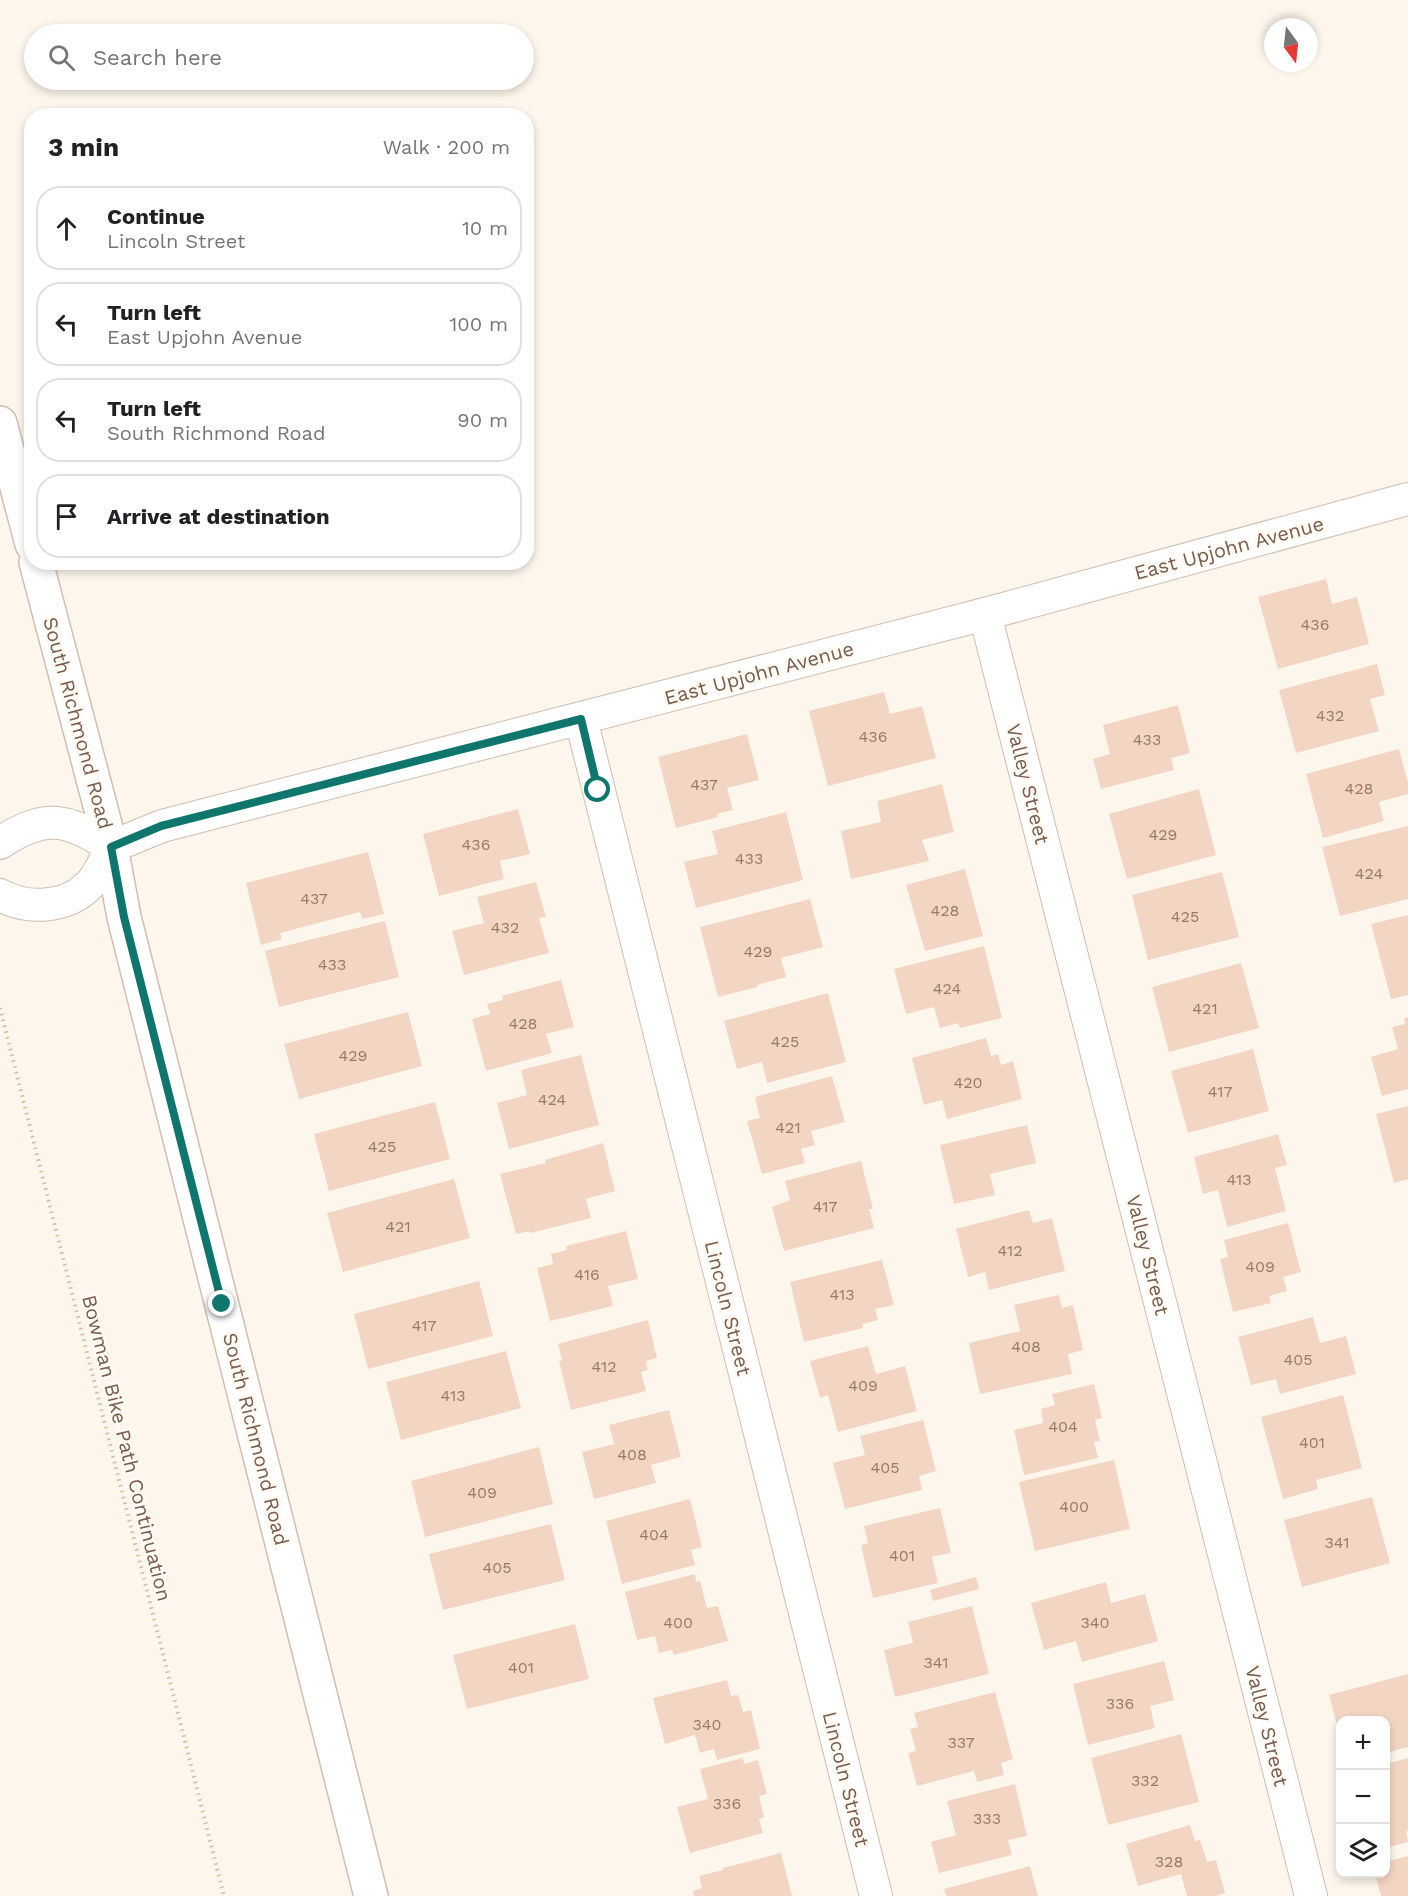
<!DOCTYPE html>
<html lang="en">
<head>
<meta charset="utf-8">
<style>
	body { margin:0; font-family:"Work Sans",sans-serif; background:#f2f2f2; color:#202124 }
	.controls { position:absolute; right:18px; bottom:18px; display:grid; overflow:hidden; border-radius:12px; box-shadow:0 3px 9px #0003 }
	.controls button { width:54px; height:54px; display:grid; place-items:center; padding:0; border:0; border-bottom:2px solid #e0e0e0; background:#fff; color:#202124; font:30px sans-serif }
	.compass { position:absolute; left:1264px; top:18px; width:54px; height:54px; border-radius:50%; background:#fff; box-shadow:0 3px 9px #0003; rotate:165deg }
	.stop { position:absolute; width:18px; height:18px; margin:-14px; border:4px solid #0f766e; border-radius:50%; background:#fff }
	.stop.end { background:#0f766e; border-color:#fff; box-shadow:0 2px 6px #0008 }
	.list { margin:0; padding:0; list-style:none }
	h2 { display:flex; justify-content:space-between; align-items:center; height:78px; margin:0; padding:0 24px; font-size:26px }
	h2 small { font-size:20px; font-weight:400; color:#757577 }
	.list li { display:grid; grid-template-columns:39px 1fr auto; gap:18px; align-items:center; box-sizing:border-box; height:84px; margin:0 12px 12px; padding:0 12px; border:2px solid #e0e0e0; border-radius:24px }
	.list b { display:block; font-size:22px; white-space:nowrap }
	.list p { margin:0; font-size:20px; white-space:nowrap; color:#757577 }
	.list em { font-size:20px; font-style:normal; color:#757577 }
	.icon { flex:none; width:33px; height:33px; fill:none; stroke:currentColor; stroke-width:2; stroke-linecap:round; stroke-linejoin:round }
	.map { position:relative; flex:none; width:1408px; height:1896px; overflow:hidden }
	.search { position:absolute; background:#fff; box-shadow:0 3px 9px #0003; left:24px; top:24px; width:510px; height:66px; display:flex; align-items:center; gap:15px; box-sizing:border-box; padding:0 21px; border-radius:33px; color:#757577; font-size:22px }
	.panel { position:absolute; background:#fff; box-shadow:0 3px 9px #0003; left:24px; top:108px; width:510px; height:462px; border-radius:24px }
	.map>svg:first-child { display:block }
	.building { fill:#f3d5c3 }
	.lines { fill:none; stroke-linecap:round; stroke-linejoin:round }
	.minor-casing { stroke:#d1beb0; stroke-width:34 }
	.tertiary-casing { stroke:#d1beb0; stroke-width:36 }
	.path { stroke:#d9b8a5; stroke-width:4; stroke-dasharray:1.5 4.5; stroke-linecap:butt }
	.minor { stroke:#fff; stroke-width:32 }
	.tertiary { stroke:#fff; stroke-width:33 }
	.route { stroke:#0f766e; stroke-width:8 }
	.labels { text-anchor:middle; stroke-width:5; stroke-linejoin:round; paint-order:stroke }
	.number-label { font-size:16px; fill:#987a6a }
	.street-label { font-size:20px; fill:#7a5c4d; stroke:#fffaf3 }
</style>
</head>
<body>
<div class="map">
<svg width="1408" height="1896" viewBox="0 0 1408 1896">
	<rect width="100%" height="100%" fill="#fdf6ec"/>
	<g class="building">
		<polygon points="1326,579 1332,604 1357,597 1369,644 1278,669 1258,597"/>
		<polygon points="1377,664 1385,695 1370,699 1379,731 1296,753 1279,690"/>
		<polygon points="884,692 890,714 922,706 936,758 828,786 809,711"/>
		<polygon points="1178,705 1190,753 1171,758 1174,770 1101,789 1093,759 1110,754 1103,725"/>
		<polygon points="747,734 759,780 727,788 733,810 717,814 718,817 676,828 658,757"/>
		<polygon points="1399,749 1408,783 1408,794 1379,802 1384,821 1323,838 1306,774"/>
		<polygon points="942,784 954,832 922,840 929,861 851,879 841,831 881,822 877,801"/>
		<polygon points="1199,789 1216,855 1127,879 1109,814"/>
		<polygon points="518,809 530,854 500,861 504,879 439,896 423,834"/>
		<polygon points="786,812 803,880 696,908 684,862 718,854 712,831"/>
		<polygon points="1408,826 1408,899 1340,916 1322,847"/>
		<polygon points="368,852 384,914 362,919 360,912 280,933 282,939 261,945 246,883"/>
		<polygon points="965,869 983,936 925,951 906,885"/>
		<polygon points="1222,872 1239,937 1148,960 1132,895"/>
		<polygon points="536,882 546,917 539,918 549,953 464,975 452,931 484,923 477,897"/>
		<polygon points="810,899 823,947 781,958 786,977 757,985 758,987 718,997 700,927"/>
		<polygon points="1408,915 1408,995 1391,999 1371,924"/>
		<polygon points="385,921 399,977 279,1007 265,951"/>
		<polygon points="984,946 1002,1018 960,1028 958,1023 940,1028 934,1007 906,1014 894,969"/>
		<polygon points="1241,963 1259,1028 1169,1052 1152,987"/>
		<polygon points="561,980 574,1027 546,1034 552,1053 486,1071 472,1019 490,1014 487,1004 503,1000 502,996"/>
		<polygon points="828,993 846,1062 767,1083 762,1062 737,1069 724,1021"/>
		<polygon points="408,1012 422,1066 299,1099 284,1044"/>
		<polygon points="1408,1017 1408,1089 1382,1096 1371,1057 1398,1049 1392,1027 1405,1024 1404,1018"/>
		<polygon points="986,1038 991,1056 998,1054 1001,1065 1013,1061 1022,1099 947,1119 942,1100 924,1105 912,1058"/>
		<polygon points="1253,1049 1269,1111 1188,1133 1171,1071"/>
		<polygon points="581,1055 599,1125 509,1149 497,1103 527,1095 521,1070"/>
		<polygon points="832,1076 845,1122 811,1131 815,1145 801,1149 805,1163 762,1174 747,1121 760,1118 755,1097"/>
		<polygon points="435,1102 450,1159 329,1191 314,1134"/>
		<polygon points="1408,1106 1408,1179 1394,1183 1376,1114"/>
		<polygon points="1027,1125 1036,1163 990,1174 995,1195 954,1204 940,1145"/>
		<polygon points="1278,1134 1287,1165 1275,1168 1286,1211 1227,1227 1218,1190 1203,1194 1194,1157"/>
		<polygon points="603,1143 615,1191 586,1199 591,1218 530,1233 529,1231 516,1234 500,1174 546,1163 545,1160"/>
		<polygon points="861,1161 873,1209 869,1209 874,1228 784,1251 772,1207 790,1200 785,1181"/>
		<polygon points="454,1179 470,1238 343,1272 327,1213"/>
		<polygon points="1029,1210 1033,1223 1052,1218 1065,1271 989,1290 985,1272 968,1277 956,1229"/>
		<polygon points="1288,1223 1301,1272 1283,1277 1287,1291 1269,1296 1271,1303 1233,1312 1220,1259 1228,1257 1224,1240"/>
		<polygon points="626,1231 638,1279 608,1286 613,1306 550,1321 537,1268 553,1264 551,1254 567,1250 566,1246"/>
		<polygon points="882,1260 894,1305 875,1309 878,1320 862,1324 863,1328 804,1342 790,1282"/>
		<polygon points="479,1281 493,1336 368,1369 354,1314"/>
		<polygon points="1059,1295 1062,1308 1073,1305 1083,1350 1068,1354 1072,1374 980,1394 969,1343 1020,1331 1014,1305"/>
		<polygon points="1313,1317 1320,1343 1346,1336 1356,1374 1280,1394 1276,1379 1251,1385 1238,1337"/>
		<polygon points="648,1320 657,1358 646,1361 648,1370 641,1372 646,1391 571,1410 559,1361 562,1360 558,1344"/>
		<polygon points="868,1346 876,1374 905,1366 917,1411 838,1432 828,1395 820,1398 810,1361"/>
		<polygon points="506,1351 521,1408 401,1440 386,1382"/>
		<polygon points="1094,1384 1102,1418 1095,1420 1100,1441 1094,1442 1098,1458 1024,1475 1014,1430 1043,1423 1041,1409 1055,1405 1052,1394"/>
		<polygon points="1343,1395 1362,1468 1316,1480 1318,1489 1283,1499 1261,1417"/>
		<polygon points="669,1410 681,1457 651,1465 656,1483 594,1499 582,1452 614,1444 609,1425"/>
		<polygon points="923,1420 936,1471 919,1476 922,1490 845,1509 833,1463 865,1455 860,1436"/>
		<polygon points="539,1447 553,1504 425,1537 411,1481"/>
		<polygon points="1114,1460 1130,1529 1035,1551 1019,1482"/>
		<polygon points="1372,1497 1390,1563 1302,1587 1284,1520"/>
		<polygon points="690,1499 702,1547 691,1550 695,1565 622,1584 606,1521"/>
		<polygon points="940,1508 951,1553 932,1557 938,1583 873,1598 861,1545 868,1543 864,1526"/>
		<polygon points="551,1524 565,1580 443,1610 429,1554"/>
		<polygon points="695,1574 696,1582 700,1581 707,1608 718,1606 728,1641 674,1655 672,1650 659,1653 655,1636 637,1640 625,1592"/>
		<polygon points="976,1577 979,1589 933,1601 930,1590"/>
		<polygon points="1106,1582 1111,1603 1145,1594 1158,1641 1082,1662 1076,1641 1044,1650 1031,1603"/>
		<polygon points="972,1606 989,1674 895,1697 884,1650 913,1643 908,1622"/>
		<polygon points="575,1624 589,1679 467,1709 453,1655"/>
		<polygon points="1164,1661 1174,1700 1150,1706 1155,1728 1088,1745 1073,1684"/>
		<polygon points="1408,1674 1408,1747 1386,1753 1386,1720 1340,1720 1340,1736 1329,1695"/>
		<polygon points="727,1680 731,1696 738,1695 743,1712 751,1710 760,1749 717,1760 714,1749 700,1753 695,1735 665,1744 653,1698"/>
		<polygon points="995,1692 1013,1759 1001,1763 1004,1775 977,1782 974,1771 917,1786 908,1753 916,1751 910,1729 918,1727 914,1713"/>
		<polygon points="1181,1734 1199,1802 1108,1825 1091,1758"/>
		<polygon points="743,1758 744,1764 758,1760 767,1794 759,1796 764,1817 759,1819 763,1833 690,1853 677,1807 708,1799 700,1769"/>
		<polygon points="1408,1758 1408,1831 1406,1831 1408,1842 1386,1848 1386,1764"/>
		<polygon points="1015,1784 1027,1836 1008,1840 1012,1855 939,1873 931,1842 956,1835 947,1801"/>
		<polygon points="1190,1825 1195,1841 1200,1840 1207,1862 1216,1860 1225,1893 1216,1896 1187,1896 1181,1874 1138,1886 1126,1844"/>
		<polygon points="781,1853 792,1896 694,1896 693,1891 702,1888 699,1876 723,1870 723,1868"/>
		<polygon points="1408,1856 1408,1896 1381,1896 1375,1874 1386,1874 1386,1862"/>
		<polygon points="1030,1866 1038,1896 946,1896 944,1889"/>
	</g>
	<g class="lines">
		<g class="minor-casing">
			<g id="minor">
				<polyline points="985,614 1311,1896"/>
				<polyline points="581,719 876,1896"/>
				<path d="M0 843C45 813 68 818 111 847"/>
				<polyline points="111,847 162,826 985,614 1408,499"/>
				<path d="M0 895C27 910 65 908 87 887 99 877 105 860 111 847"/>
			</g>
		</g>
		<g class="tertiary-casing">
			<g id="tertiary">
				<polyline points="0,423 32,544"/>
				<polyline points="36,562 111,847 124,917 371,1896"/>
			</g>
		</g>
		<polyline class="path" points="0,1008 224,1896"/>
		<use href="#minor" class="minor"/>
		<use href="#tertiary" class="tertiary"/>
	</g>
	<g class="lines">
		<polyline class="route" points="222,1304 124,917 111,847 161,826 581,719 598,790"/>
	</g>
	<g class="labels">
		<g class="number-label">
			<text x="1315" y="630">436</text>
			<text x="1330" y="721">432</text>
			<text x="873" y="742">436</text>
			<text x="1147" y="745">433</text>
			<text x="704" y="790">437</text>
			<text x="1359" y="794">428</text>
			<text x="1163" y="840">429</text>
			<text x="476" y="850">436</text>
			<text x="749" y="864">433</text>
			<text x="1369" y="879">424</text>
			<text x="314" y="904">437</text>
			<text x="945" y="916">428</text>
			<text x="1185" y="922">425</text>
			<text x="505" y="933">432</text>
			<text x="758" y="957">429</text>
			<text x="332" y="970">433</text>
			<text x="947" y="994">424</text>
			<text x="1205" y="1014">421</text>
			<text x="523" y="1029">428</text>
			<text x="785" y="1047">425</text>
			<text x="353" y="1061">429</text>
			<text x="968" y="1088">420</text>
			<text x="1220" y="1097">417</text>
			<text x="552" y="1105">424</text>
			<text x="788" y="1133">421</text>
			<text x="382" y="1152">425</text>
			<text x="1239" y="1185">413</text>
			<text x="825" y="1212">417</text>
			<text x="398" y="1232">421</text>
			<text x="1010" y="1256">412</text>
			<text x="1260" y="1272">409</text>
			<text x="587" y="1280">416</text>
			<text x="842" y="1300">413</text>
			<text x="424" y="1331">417</text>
			<text x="1026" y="1352">408</text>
			<text x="1298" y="1365">405</text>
			<text x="604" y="1372">412</text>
			<text x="863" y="1391">409</text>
			<text x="453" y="1401">413</text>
			<text x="1063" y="1432">404</text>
			<text x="1312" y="1448">401</text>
			<text x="632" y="1460">408</text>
			<text x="885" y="1473">405</text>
			<text x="482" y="1498">409</text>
			<text x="1074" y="1512">400</text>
			<text x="654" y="1540">404</text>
			<text x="1337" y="1548">341</text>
			<text x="902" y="1561">401</text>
			<text x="497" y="1573">405</text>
			<text x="678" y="1628">400</text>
			<text x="1095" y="1628">340</text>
			<text x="936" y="1668">341</text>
			<text x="521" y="1673">401</text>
			<text x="1120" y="1709">336</text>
			<text x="707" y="1730">340</text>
			<text x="961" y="1748">337</text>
			<text x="1145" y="1786">332</text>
			<text x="727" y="1809">336</text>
			<text x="987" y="1824">333</text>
			<text x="1169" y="1867">328</text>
		</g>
		<g class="street-label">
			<text transform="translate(1229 548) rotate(-15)" y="7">East Upjohn Avenue</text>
			<text transform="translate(759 673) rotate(-15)" y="7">East Upjohn Avenue</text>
			<text transform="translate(78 723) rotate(75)" y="7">South Richmond Road</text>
			<text transform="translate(1028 784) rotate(76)" y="7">Valley Street</text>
			<text transform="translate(1148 1255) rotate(76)" y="7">Valley Street</text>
			<text transform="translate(728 1308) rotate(76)" y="7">Lincoln Street</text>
			<text transform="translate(256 1439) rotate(76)" y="7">South Richmond Road</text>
			<text transform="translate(127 1448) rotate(76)" y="7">Bowman Bike Path Continuation</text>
			<text transform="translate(1267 1726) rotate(76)" y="7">Valley Street</text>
			<text transform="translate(846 1779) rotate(76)" y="7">Lincoln Street</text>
		</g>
	</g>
</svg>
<div class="controls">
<button>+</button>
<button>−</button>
<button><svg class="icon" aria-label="layers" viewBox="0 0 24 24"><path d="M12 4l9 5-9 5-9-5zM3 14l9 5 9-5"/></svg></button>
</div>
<svg class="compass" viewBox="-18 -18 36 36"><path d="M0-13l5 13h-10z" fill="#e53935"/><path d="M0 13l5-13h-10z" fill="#757577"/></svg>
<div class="stop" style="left:598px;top:790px"></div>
<div class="stop end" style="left:222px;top:1304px"></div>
<div class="search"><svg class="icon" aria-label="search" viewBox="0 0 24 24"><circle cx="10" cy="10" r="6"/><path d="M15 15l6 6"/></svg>Search here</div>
<section class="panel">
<h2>3 min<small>Walk · 200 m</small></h2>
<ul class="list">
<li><svg class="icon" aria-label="ahead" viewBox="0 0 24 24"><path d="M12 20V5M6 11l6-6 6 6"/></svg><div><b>Continue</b><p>Lincoln Street</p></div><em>10 m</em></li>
<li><svg class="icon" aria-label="left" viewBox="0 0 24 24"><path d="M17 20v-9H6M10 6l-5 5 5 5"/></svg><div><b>Turn left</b><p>East Upjohn Avenue</p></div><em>100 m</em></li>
<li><svg class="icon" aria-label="left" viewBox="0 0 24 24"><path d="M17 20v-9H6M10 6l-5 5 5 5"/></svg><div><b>Turn left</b><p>South Richmond Road</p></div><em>90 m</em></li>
<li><svg class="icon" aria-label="arrive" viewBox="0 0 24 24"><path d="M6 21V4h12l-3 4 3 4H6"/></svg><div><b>Arrive at destination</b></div></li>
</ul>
</section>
</div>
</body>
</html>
